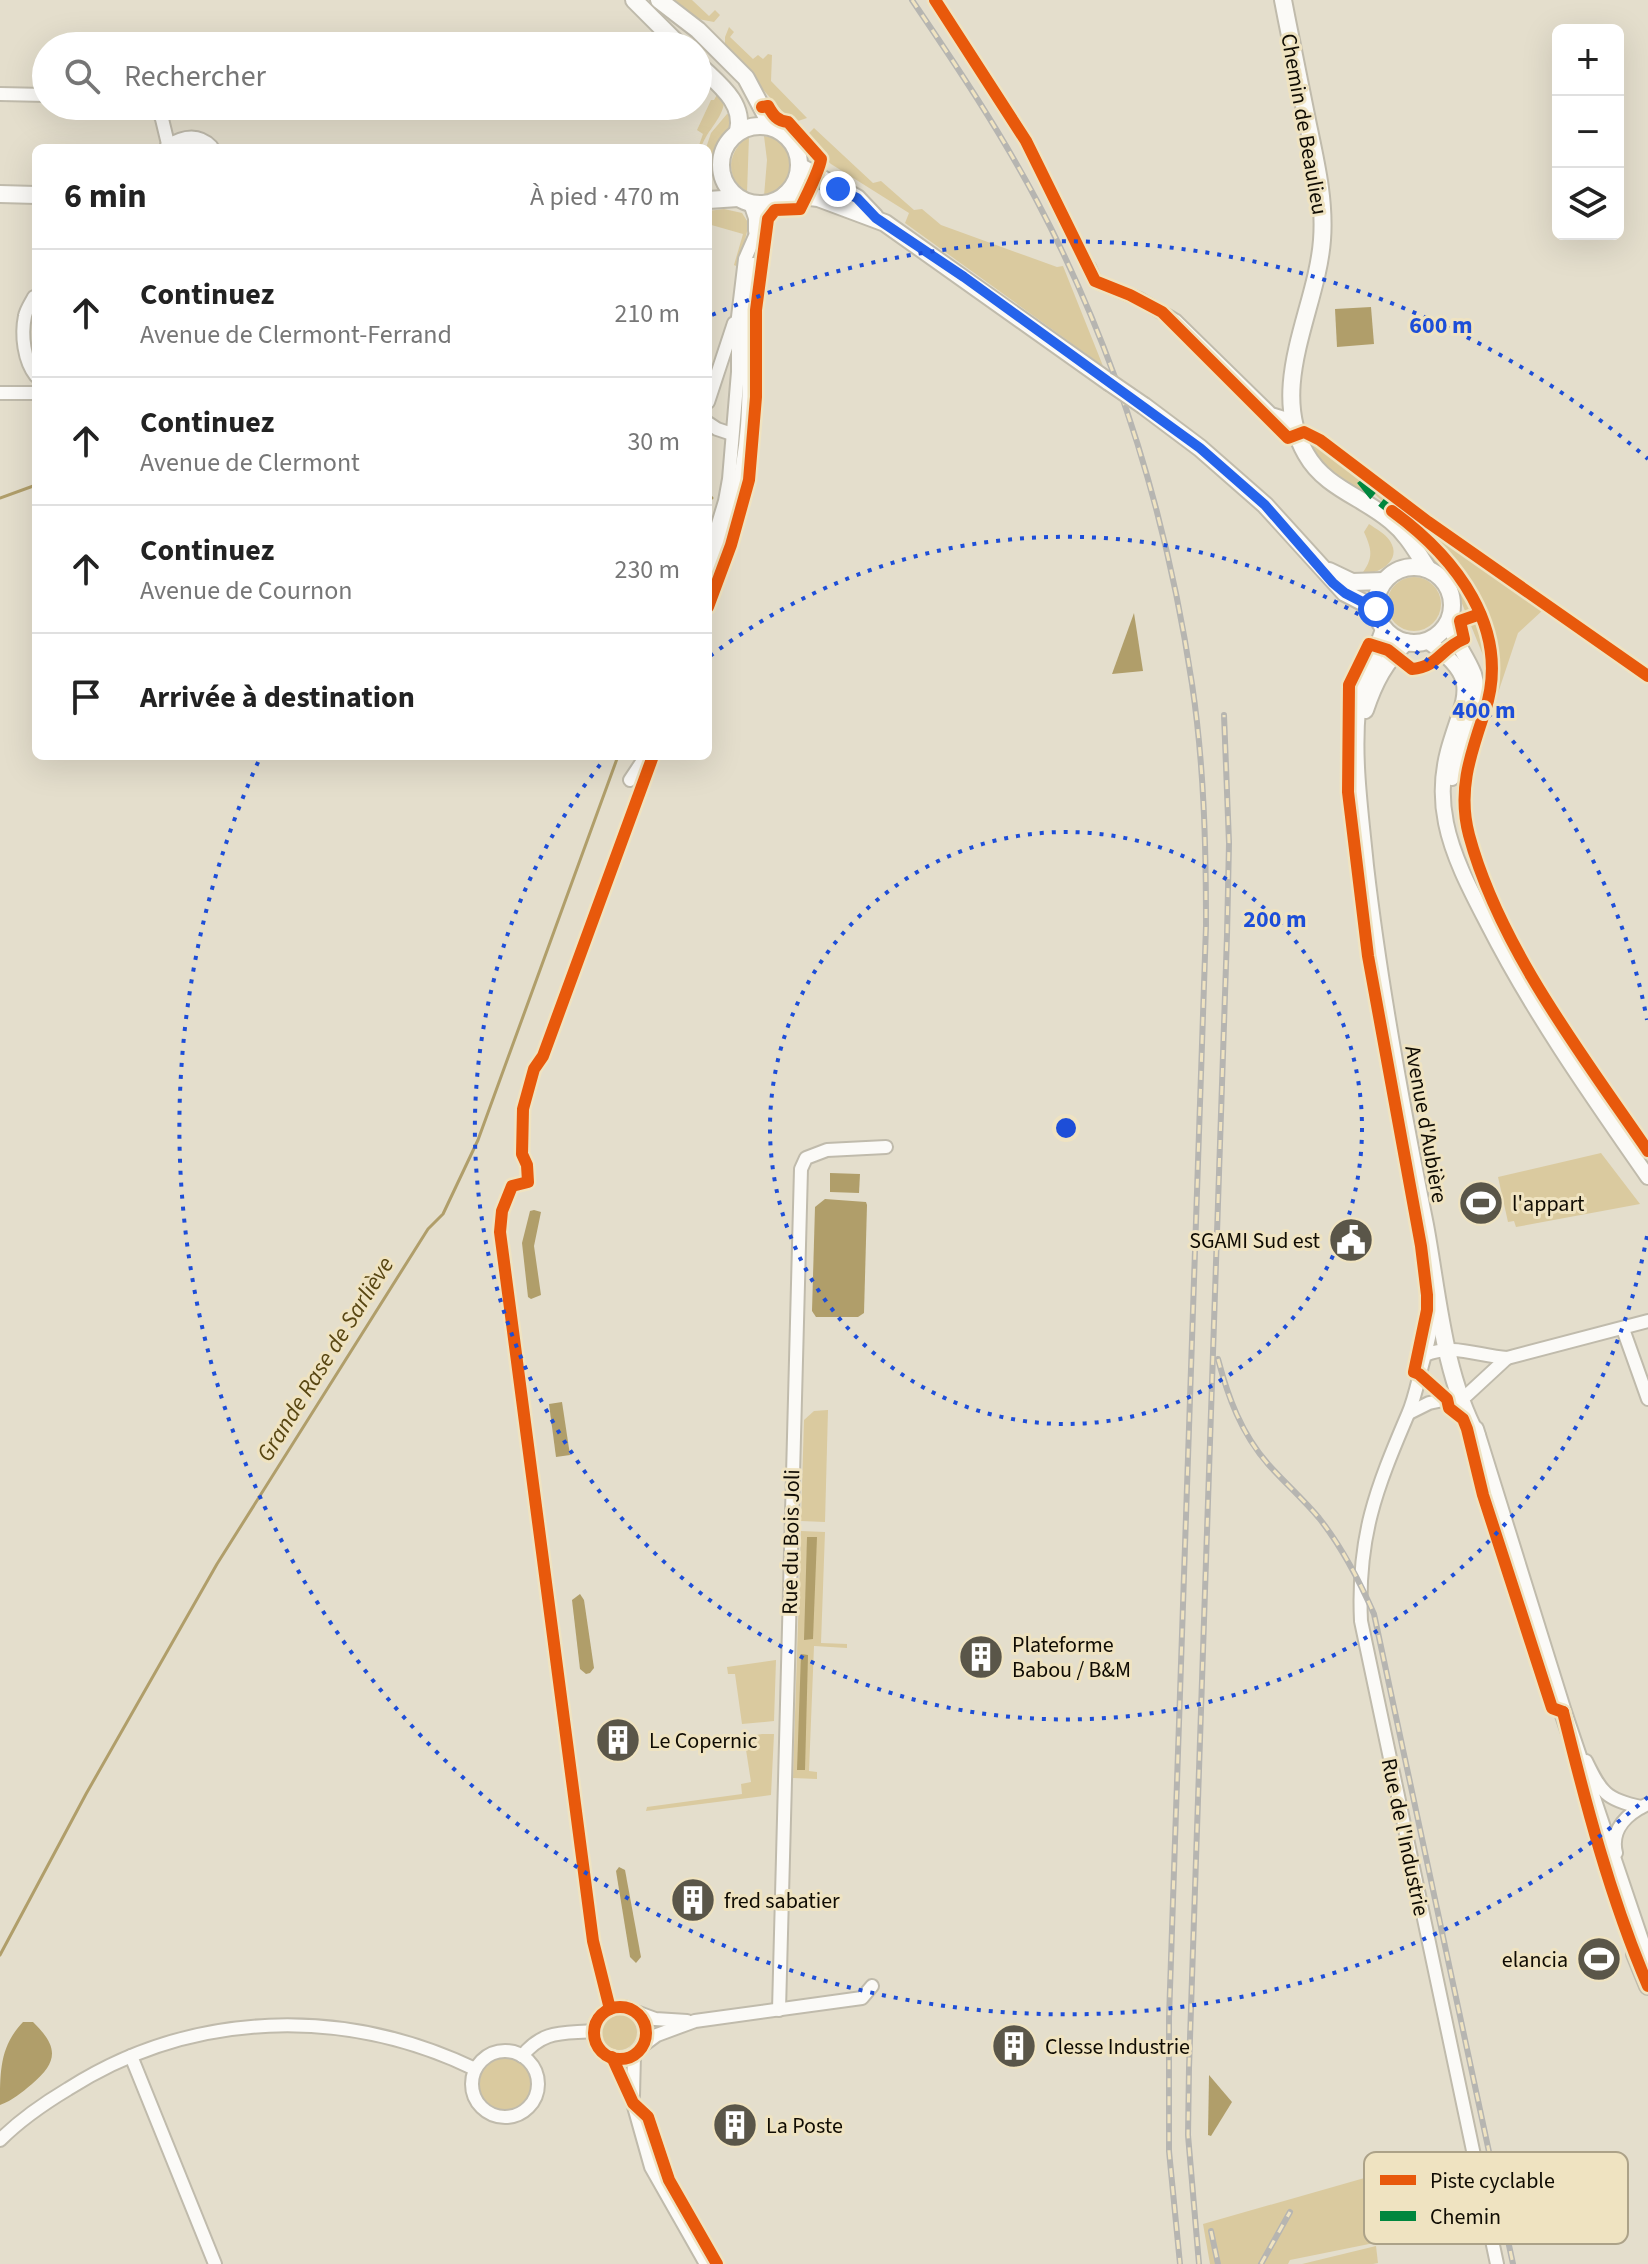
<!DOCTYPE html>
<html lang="fr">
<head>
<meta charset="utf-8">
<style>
	body { margin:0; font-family:"Source Sans 3",sans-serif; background:#f2f2f2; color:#222 }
	.controls { position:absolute; right:24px; top:24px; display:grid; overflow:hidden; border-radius:12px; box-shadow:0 8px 32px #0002 }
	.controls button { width:72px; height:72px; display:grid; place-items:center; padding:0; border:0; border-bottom:2px solid #e0e0e0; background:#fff; color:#222; font:40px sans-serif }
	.stop { position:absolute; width:24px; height:24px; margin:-18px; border:6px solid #2563eb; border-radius:50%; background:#fff }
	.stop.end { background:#2563eb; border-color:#fff; box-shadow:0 2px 8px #0008 }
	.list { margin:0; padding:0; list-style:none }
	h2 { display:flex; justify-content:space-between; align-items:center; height:104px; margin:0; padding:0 32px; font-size:34px }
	h2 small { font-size:26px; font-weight:400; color:#767676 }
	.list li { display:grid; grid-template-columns:52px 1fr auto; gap:24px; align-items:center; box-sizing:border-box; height:128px; padding:0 32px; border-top:2px solid #e0e0e0 }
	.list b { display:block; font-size:30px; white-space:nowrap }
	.list p { margin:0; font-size:26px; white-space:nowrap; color:#767676 }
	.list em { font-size:26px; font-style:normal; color:#767676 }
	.icon { flex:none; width:44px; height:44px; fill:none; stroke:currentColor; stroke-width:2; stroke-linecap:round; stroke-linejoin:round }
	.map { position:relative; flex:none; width:1648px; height:2264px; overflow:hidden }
	.search { position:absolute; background:#fff; box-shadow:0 8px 32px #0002; left:32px; top:32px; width:680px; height:88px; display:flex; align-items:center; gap:20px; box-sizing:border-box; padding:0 28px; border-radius:44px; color:#767676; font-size:30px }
	.panel { position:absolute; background:#fff; box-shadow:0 8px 32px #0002; left:32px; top:144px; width:680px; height:616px; border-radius:12px }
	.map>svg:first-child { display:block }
	.green { fill:#daca9f }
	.water { fill:#b09e6a }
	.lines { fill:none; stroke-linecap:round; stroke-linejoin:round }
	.stream { stroke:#b09e6a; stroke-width:3 }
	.minor-casing { stroke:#c0bbac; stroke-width:16 }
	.tertiary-casing { stroke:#c0bbac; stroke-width:18 }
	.secondary-casing { stroke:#c0bbac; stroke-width:20 }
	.minor { stroke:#fbfaf7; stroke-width:12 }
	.tertiary { stroke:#fbfaf7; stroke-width:14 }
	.secondary { stroke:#fbfaf7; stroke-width:16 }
	.rail-casing { stroke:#b6b5b1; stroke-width:6 }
	.rail { stroke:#efe3c1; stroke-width:3; stroke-dasharray:9; stroke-linecap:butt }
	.secondary-bridge-casing { stroke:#c0bbac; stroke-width:20; stroke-linecap:butt }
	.secondary-bridge { stroke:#fbfaf7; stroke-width:16 }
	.quiet { stroke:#00873e; stroke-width:10; stroke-dasharray:20 10; stroke-linecap:butt }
	.cycleway-casing { stroke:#efe3c1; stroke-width:17 }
	.cycleway { stroke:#e8590c; stroke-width:12 }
	.route { stroke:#2563eb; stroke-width:10 }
	.ring { fill:none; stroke:#1d4ed8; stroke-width:4; stroke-dasharray:4 8 }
	.labels { text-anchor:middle; stroke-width:6; stroke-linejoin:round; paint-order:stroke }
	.street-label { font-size:22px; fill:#100c03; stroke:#efe3c1 }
	.poi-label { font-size:22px; fill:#100c03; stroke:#efe3c1; text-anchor:start }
	.water-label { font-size:24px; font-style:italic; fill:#584612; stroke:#efe3c1 }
	.key { fill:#efe3c1; stroke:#aca288; stroke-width:2 }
	.key-label { font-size:22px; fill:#100c03 }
	.centre { fill:#1d4ed8; stroke:#efe3c1; stroke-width:4 }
	.ring-label { font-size:24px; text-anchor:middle; font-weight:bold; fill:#1d4ed8; stroke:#efe3c1; stroke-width:6; stroke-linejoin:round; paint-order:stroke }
</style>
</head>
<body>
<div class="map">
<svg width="1648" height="2264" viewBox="0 0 1648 2264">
	<rect width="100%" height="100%" fill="#e4decc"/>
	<g class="green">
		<polygon points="673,0 692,0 709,16 715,10 720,15 714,22 698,19"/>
		<polygon points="729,27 734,32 730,37 753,59 758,55 763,59 768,54 772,55 771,81 807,118 798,121 790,120 725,47 725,37"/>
		<path d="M718 93 724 99C725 117 707 129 701 148H698L703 134 697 130 711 100H714Z"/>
		<path d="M727 114 733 115C730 130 724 133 719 146 714 158 715 169 708 180V148H706L711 133Z"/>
		<polygon points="814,128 873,183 881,181 914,210 922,209 941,225 1057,267 1063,266 1103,366 905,223 909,213 831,164 804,138"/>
		<path d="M749 136 747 193C724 177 727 151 749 136Z"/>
		<path d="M764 136C802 142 800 184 764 196L767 160Z"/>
		<polygon points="724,209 742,213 749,224 738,267 734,265 743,234 708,224 708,211"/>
		<path d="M1313 442C1335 449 1362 479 1370 498 1344 483 1325 470 1309 444Z"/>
		<path d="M1362 475 1543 610 1518 633 1469 780C1467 745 1503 696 1498 662 1488 600 1465 563 1414 525 1396 511 1371 497 1362 475Z"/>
		<path d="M1369 524C1376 529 1385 533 1390 541 1403 561 1378 574 1361 575 1374 558 1372 550 1364 532Z"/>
		<path d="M1420 541C1465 584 1479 608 1489 670L1461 601 1420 547Z"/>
		<circle cx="1414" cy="604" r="27"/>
		<polygon points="1601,1153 1640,1204 1516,1227 1514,1221 1508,1222 1498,1177"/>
		<polygon points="828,1410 825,1522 801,1521 804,1420 814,1411"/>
		<polygon points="801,1531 825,1532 821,1643 847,1644 847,1648 814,1646 809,1771 817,1772 817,1779 793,1778"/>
		<polygon points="776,1660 774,1721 742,1724 735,1674 728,1674 727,1667"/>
		<polygon points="762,1734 774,1734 771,1795 646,1811 647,1807 742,1794 741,1784 751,1782 744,1737"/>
		<circle cx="619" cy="2032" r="18"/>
		<circle cx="505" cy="2083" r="27"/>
		<polygon points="1389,2171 1385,2200 1388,2223 1384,2241 1290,2260 1288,2264 1210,2264 1203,2224"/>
		<polygon points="1376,2246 1378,2263 1373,2264 1302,2264"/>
	</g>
	<g class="water">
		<polygon points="1371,307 1374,344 1337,347 1335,309"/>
		<polygon points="1134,613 1143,671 1112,674"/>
		<polygon points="830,1173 860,1174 859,1193 830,1192"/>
		<polygon points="825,1199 866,1202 867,1205 864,1313 858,1317 816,1317 812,1311 815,1207"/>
		<polygon points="534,1210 541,1212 534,1246 541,1295 531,1299 528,1297 522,1243 530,1211"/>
		<polygon points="562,1402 570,1455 556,1457 549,1404"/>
		<polygon points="807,1537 817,1537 813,1639 804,1640"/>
		<polygon points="580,1594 584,1600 594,1668 590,1673 586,1674 580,1669 572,1600"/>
		<polygon points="801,1654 808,1655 805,1770 797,1770"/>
		<polygon points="619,1867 625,1870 641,1957 636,1963 630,1957 616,1871"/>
		<path d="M23 2022H33C59 2047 58 2062 32 2084 21 2093 13 2100 0 2105 0 2071 0 2046 23 2022Z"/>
		<polygon points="1209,2075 1232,2102 1211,2136 1208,2135"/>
	</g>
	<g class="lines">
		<g class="stream">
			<polyline points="708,494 712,498"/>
			<polyline points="0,498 36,485"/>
			<polyline points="0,1955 86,1794 217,1564 428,1229 443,1214 478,1140 618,756"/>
		</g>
		<g class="minor-casing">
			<g id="minor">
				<polyline points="0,94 46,95"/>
				<polyline points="156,106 162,119 169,148"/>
				<polyline points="750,203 755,218 755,231"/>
				<polyline points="1089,267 1095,281 1139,299 1176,321 1271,414 1294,421"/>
				<path d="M34 297C31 303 26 310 25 316 21 335 24 361 36 376"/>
				<polyline points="0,393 36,393"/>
				<polyline points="708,402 734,323"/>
				<polyline points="708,423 717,429 732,434"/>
				<polyline points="708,557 725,501 729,479 738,372 738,317 745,259 770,202"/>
				<path d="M708 588C727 536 743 481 747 426 751 372 747 318 753 264"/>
				<polyline points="630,780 646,756"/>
				<polyline points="1623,1329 1648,1399"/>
				<polyline points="1425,1355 1436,1307"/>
				<polyline points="1409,1413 1429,1403 1467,1395 1507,1358"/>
				<path d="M1586 1761C1601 1792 1606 1800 1641 1807"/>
				<path d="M1616 1853C1610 1829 1628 1813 1648 1804"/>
				<circle cx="620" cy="2033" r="26"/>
				<polyline points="779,2010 801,1169 806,1158 827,1150 886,1147"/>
				<polyline points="636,2012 655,2019 687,2021"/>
				<polyline points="642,2046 657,2035 695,2021 862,1998 872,1986"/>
				<circle cx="505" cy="2084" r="33"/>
				<polyline points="131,2056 215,2264"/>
				<path d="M522 2056C544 2029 563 2034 594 2031"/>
				<polyline points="612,2057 633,2103 651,2167 706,2264"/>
				<polyline points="633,2096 634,2054"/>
				<path d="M0 2140C20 2120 43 2104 68 2089 192 2010 344 2006 475 2069"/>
				<path d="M1497 2264 1361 1621C1357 1537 1376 1489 1408 1414 1416 1396 1419 1374 1425 1355 1452 1343 1478 1356 1507 1358L1648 1321"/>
			</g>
		</g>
		<g class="tertiary-casing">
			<g id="tertiary">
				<path d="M1448 623C1455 642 1467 656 1474 674 1484 704 1460 748 1452 778"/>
				<path d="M1427 641C1484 680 1463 696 1448 751 1442 774 1441 799 1446 823 1453 858 1472 893 1488 924 1534 1014 1591 1095 1648 1177"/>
			</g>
		</g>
		<g class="secondary-casing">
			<g id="secondary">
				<polyline points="634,0 680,46"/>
				<polyline points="659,0 698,30 746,78 772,127"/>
				<path d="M1283 0C1291 42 1300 84 1308 125 1316 163 1325 201 1322 240 1317 309 1267 387 1306 454 1325 488 1363 497 1391 521 1408 535 1416 551 1428 569"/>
				<path d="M698 64C717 83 745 102 738 131"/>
				<circle cx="760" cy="165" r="39"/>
				<path d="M168 148C182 139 197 135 210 148"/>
				<polyline points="799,166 857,198 875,217"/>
				<polyline points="0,194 36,195"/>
				<polyline points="786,194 818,198 885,223 1109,382"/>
				<polyline points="708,200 738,198"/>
				<polyline points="1144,406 1200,448 1265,505 1345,593 1376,609"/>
				<circle cx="1414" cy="605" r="38"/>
				<polyline points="1329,571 1352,582 1384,581"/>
				<path d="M1384 629C1376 656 1360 680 1357 709 1352 761 1360 814 1365 866 1379 987 1401 1106 1425 1225 1438 1295 1443 1372 1477 1436"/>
				<path d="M1365 710C1374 683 1385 661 1406 642"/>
				<polyline points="1475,1429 1563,1712 1648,1964"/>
				<polyline points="1635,1954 1648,1986"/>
			</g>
		</g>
		<use href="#minor" class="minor"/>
		<use href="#tertiary" class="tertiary"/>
		<use href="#secondary" class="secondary"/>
		<g class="rail-casing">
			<g id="rail">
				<path d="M912 0C956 65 1000 131 1037 201 1116 351 1167 516 1192 684 1204 764 1206 845 1206 926L1169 2018V2151L1180 2264"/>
				<path d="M1218 1359C1228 1397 1241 1433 1268 1464 1284 1482 1303 1499 1319 1518 1342 1547 1359 1580 1374 1614L1513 2264"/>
				<polyline points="1211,2231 1218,2264"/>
				<polyline points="1199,2264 1188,2135 1189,2068 1227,935 1229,843 1224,715"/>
				<polyline points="1261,2264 1290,2212"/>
			</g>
		</g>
		<use href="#rail" class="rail"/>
		<g class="secondary-bridge-casing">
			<polyline id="secondary-bridge" points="1109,382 1144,406"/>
		</g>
		<use href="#secondary-bridge" class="secondary-bridge"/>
		<polyline class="quiet" points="1361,480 1373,495 1395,513"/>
		<g class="cycleway-casing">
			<g id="cycleway">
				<polyline points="935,0 1026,141 1095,281 1130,295 1162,312 1288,438 1304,432 1320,440 1428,522 1648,676"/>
				<path d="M1392 511C1455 557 1512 628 1485 711 1471 753 1457 790 1469 835 1499 947 1583 1056 1648 1151"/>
				<path d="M708 607 731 545 749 480 756 397V310L768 219 775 210 800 209C805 199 820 168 821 159L788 122C777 121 773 115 768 106L762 107"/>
				<path d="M1480 614 1460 621 1464 639C1441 648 1438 667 1412 669L1388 650 1369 644 1349 685 1348 792 1368 956 1421 1246 1427 1295V1310L1414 1372 1419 1374 1447 1399 1449 1408 1463 1419 1467 1429 1483 1495 1552 1708 1563 1712"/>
				<path d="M1563 1712C1586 1805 1610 1897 1648 1986"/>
				<circle cx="620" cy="2033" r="26"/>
				<polyline points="610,2009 593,1941 500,1232 502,1211 512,1186 528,1182 527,1165 522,1154 523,1109 534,1069 543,1056 653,756"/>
				<polyline points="612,2057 633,2103 648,2117 669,2180 717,2264"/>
			</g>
		</g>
		<use href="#cycleway" class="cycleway"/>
	</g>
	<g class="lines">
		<polyline class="route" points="838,189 857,198 876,218 964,277 1200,448 1265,505 1333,583 1345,593 1376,609"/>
	</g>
	<g class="ring">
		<circle cx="1066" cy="1128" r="296"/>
		<path d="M1647 1236A591 591 0 1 1 607 756M710 656A591 591 0 0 1 1647 1020"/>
		<path d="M1648 1797A887 887 0 0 1 259 760M712 315A887 887 0 0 1 1648 459"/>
	</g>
	<defs>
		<g id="stadium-disc" transform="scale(2.3)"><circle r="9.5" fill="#5a5649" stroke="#efe3c1"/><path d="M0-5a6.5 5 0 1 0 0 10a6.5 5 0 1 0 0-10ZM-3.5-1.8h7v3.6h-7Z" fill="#fff"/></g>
		<g id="civic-disc" transform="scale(2.3)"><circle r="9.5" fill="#5a5649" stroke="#efe3c1"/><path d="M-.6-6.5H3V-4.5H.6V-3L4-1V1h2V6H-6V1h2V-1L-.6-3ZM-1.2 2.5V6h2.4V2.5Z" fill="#fff"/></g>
		<g id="building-disc" transform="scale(2.3)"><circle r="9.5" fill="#5a5649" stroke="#efe3c1"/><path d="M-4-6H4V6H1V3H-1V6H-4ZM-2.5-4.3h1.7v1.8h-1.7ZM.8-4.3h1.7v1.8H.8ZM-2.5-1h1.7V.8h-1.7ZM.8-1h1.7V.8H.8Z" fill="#fff"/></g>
	</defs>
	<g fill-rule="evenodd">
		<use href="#stadium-disc" x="1481" y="1203"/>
		<use href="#civic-disc" x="1351" y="1240"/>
		<use href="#building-disc" x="981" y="1657"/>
		<use href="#building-disc" x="618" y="1740"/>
		<use href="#building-disc" x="693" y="1900"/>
		<use href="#stadium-disc" x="1599" y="1959"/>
		<use href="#building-disc" x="1014" y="2046"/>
		<use href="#building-disc" x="735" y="2125"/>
	</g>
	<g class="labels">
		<g class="street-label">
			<text transform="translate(1305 124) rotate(80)" y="8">Chemin de Beaulieu</text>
			<text transform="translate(1427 1124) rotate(80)" y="8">Avenue d'Aubière</text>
			<text transform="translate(790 1542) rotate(-89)" y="8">Rue du Bois Joli</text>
			<text transform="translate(1406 1837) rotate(78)" y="8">Rue de l'Industrie</text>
		</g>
		<g class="poi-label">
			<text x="1512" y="1211">l'appart</text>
			<text x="1320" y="1248" text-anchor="end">SGAMI Sud est</text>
			<text x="1012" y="1652">Plateforme<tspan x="1012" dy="25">Babou / B&amp;M</tspan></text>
			<text x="649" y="1748">Le Copernic</text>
			<text x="724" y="1908">fred sabatier</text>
			<text x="1568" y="1967" text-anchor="end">elancia</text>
			<text x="1045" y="2054">Clesse Industrie</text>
			<text x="766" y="2133">La Poste</text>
		</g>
		<g class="water-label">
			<text transform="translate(325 1359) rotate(-58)" y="8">Grande Rase de Sarliève</text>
		</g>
	</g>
	<rect x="1364" y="2152" width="264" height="92" rx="12" class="key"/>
	<rect x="1380" y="2175" width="36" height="10" fill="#e8590c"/>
	<rect x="1380" y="2211" width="36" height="10" fill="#00873e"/>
	<g class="key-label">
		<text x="1430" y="2188">Piste cyclable</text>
		<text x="1430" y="2224">Chemin</text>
	</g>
	<circle cx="1066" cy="1128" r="12" class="centre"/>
	<g class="ring-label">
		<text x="1441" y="333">600 m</text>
		<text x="1484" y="718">400 m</text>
		<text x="1275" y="927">200 m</text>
	</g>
</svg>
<div class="controls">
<button>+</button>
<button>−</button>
<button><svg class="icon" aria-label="layers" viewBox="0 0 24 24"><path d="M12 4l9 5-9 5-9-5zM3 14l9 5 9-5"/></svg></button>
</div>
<div class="stop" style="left:1376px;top:609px"></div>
<div class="stop end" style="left:838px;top:189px"></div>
<div class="search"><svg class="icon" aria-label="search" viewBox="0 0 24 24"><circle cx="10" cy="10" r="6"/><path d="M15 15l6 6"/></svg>Rechercher</div>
<section class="panel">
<h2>6 min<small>À pied · 470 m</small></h2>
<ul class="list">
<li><svg class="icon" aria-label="ahead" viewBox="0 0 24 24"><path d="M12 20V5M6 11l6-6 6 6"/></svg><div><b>Continuez</b><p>Avenue de Clermont-Ferrand</p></div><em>210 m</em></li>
<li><svg class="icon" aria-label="ahead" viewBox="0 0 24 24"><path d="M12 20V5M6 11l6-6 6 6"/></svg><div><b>Continuez</b><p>Avenue de Clermont</p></div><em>30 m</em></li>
<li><svg class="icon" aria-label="ahead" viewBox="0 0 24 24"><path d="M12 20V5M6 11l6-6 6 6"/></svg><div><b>Continuez</b><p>Avenue de Cournon</p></div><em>230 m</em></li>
<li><svg class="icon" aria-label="arrive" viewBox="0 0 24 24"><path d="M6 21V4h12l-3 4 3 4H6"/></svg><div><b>Arrivée à destination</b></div></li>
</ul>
</section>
</div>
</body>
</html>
